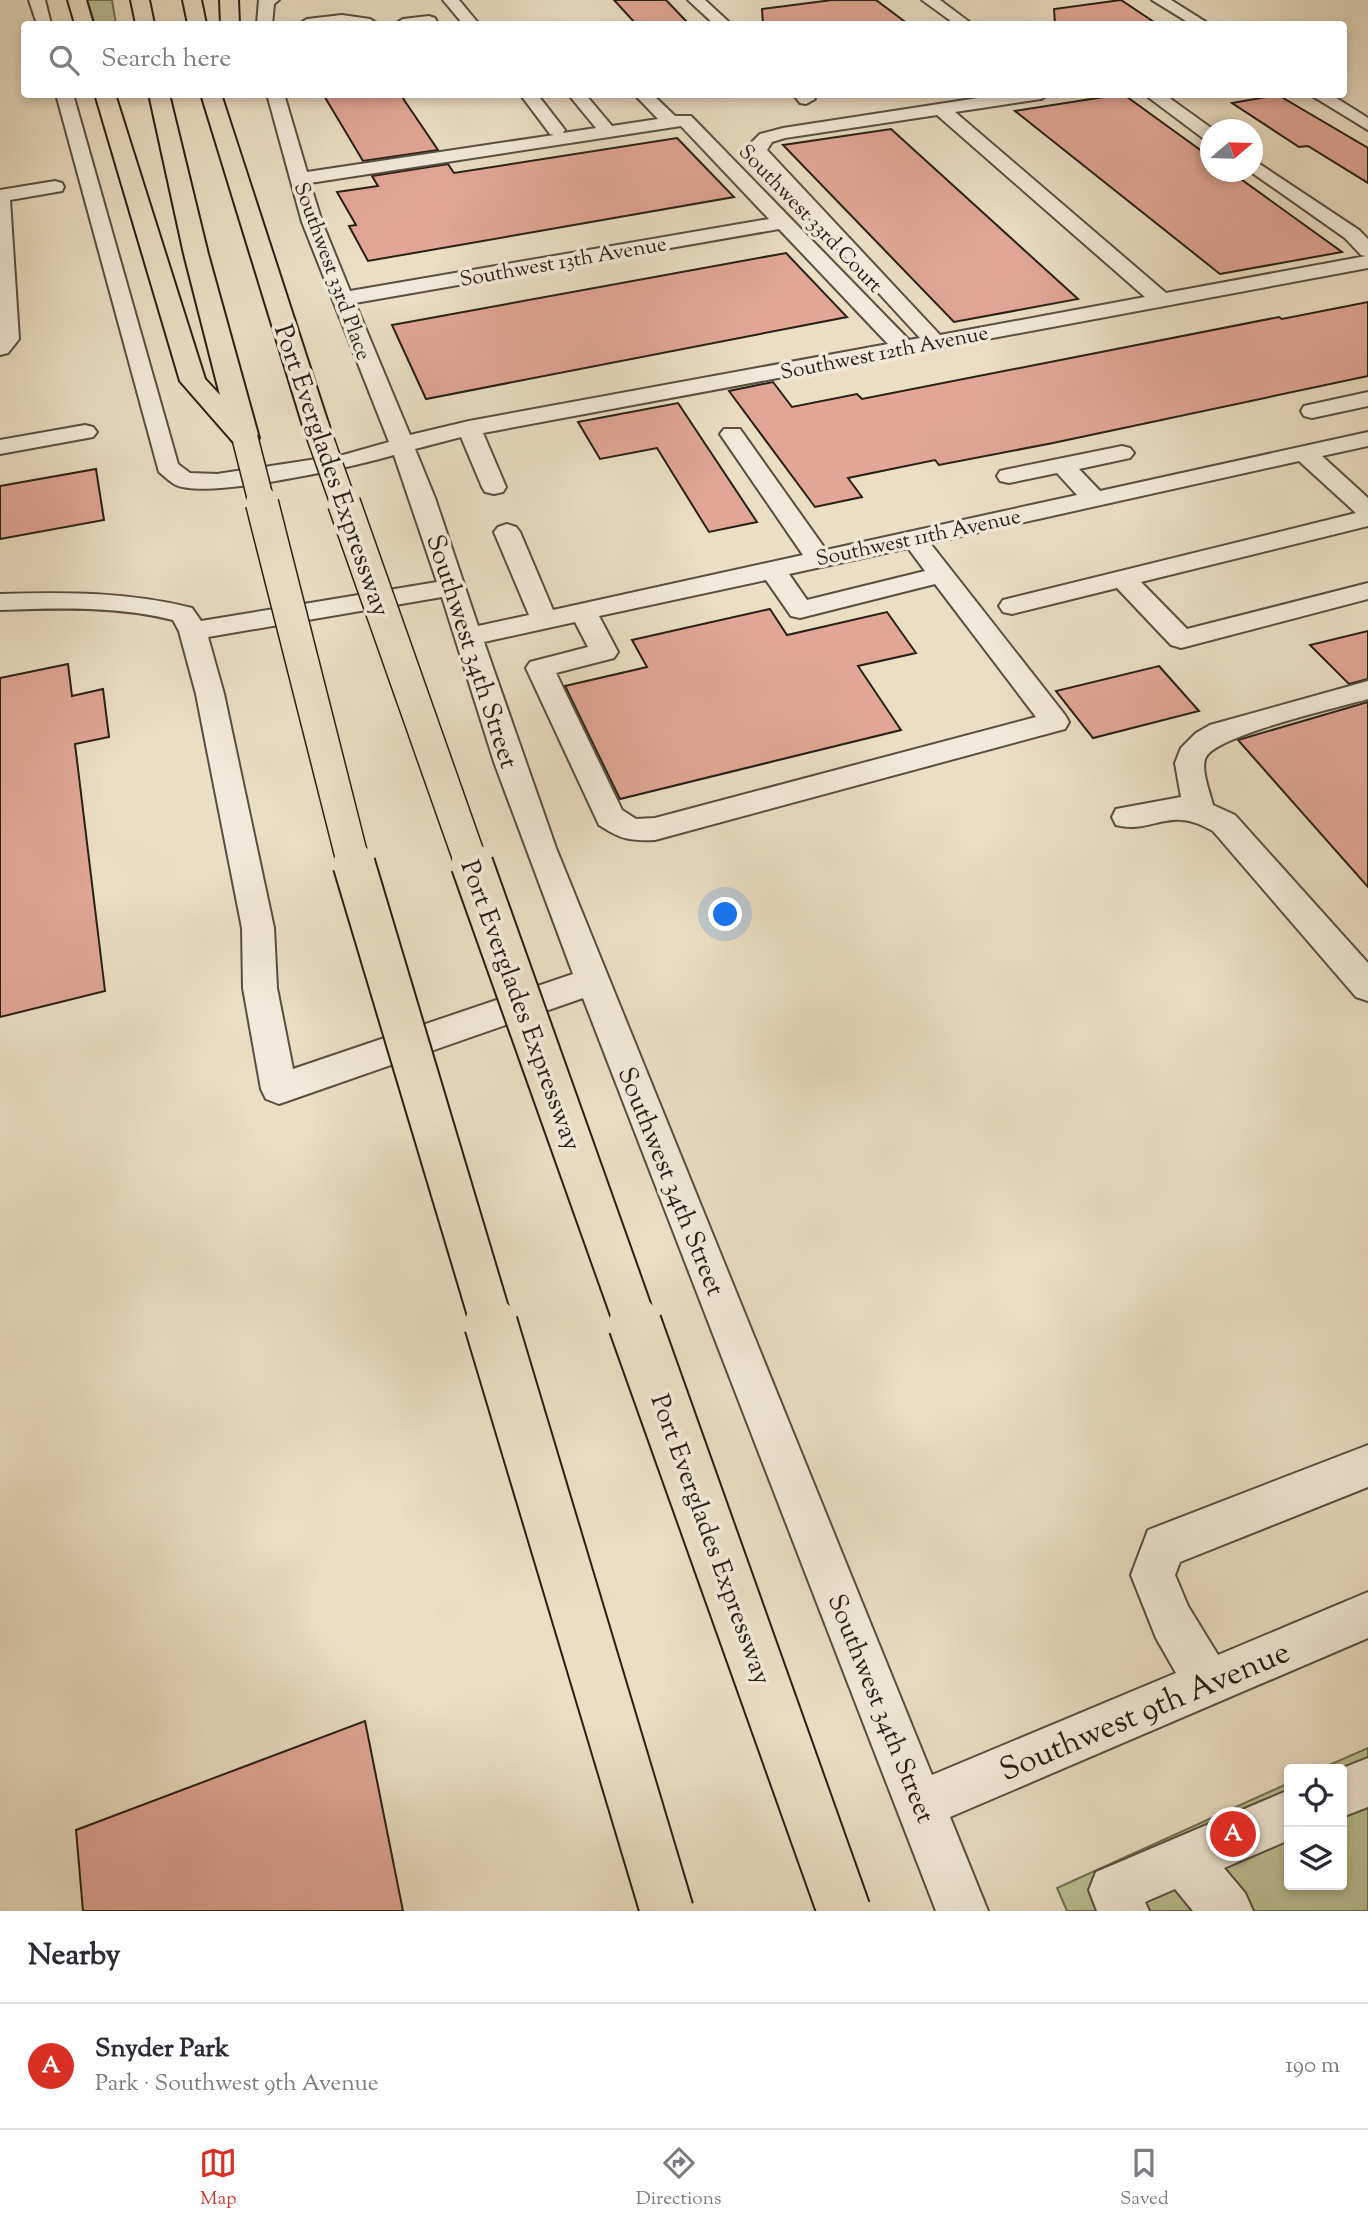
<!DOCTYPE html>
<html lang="en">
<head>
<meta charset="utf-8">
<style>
	body { margin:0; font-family:"Sorts Mill Goudy",serif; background:#f7f7f7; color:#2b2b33 }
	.controls { position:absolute; right:21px; bottom:21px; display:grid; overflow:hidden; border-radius:7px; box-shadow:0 4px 10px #0003 }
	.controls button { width:63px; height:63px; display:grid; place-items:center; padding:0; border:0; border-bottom:2px solid #e1e1e2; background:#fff; color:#2b2b33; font:35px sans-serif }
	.compass { position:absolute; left:1200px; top:119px; width:63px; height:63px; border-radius:50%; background:#fff; box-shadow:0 4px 10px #0003; rotate:71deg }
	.you { position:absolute; left:726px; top:915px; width:24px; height:24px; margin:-18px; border:5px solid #fff; border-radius:50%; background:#1a73e8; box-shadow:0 0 0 10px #1a73e833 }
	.badge { display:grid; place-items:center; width:46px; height:46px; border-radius:50%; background:#d93025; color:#fff; font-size:23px; font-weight:700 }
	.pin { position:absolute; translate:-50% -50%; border:4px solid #fff; box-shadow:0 2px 7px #0006 }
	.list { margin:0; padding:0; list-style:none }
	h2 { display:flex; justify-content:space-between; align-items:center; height:91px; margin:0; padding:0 28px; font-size:30px }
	h2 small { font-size:23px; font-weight:400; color:#7c7c81 }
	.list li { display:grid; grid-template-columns:46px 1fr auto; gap:21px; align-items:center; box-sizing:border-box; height:126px; padding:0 28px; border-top:2px solid #e1e1e2 }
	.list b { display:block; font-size:26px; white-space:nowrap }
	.list p { margin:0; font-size:23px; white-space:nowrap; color:#7c7c81 }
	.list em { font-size:23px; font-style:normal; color:#7c7c81 }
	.icon { flex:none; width:38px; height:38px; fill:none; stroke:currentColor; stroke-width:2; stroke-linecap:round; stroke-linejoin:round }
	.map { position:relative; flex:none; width:1368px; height:1911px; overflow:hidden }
	.search { position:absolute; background:#fff; box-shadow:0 4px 10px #0003; left:21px; right:21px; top:21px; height:77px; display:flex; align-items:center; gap:18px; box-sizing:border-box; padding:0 24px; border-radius:7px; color:#7c7c81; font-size:26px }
	.sheet { height:217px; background:#fff }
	nav { display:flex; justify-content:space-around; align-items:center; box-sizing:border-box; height:98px; border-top:2px solid #e1e1e2; background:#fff; font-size:19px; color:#7c7c81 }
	nav a { display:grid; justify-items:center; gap:4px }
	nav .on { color:#d93025 }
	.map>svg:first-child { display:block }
	.green { fill:#bac092; stroke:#717054; stroke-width:2 }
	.building { fill:#e1a696; stroke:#281f15; stroke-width:2 }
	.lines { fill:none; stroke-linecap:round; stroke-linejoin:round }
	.minor-casing { stroke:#584f40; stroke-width:4 }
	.highway-casing { stroke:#281f15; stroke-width:4 }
	.minor { fill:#f1ead8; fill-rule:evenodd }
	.highway { fill:#eadec3; fill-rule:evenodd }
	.highway-bridge-far3-casing { stroke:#281f15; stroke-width:28; stroke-linecap:butt }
	.highway-bridge-far2-casing { stroke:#281f15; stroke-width:35; stroke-linecap:butt }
	.highway-bridge-far1-casing { stroke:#281f15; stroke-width:45; stroke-linecap:butt }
	.highway-bridge-casing { stroke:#281f15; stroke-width:56; stroke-linecap:butt }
	.highway-bridge-far3 { stroke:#eadec3; stroke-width:25 }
	.highway-bridge-far2 { stroke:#eadec3; stroke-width:32 }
	.highway-bridge-far1 { stroke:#eadec3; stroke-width:41 }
	.highway-bridge { stroke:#eadec3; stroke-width:52 }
	.labels { text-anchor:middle; stroke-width:7; stroke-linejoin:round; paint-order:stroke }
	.far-street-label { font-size:21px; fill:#281f15; stroke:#f1ead8 }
	.street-label { font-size:26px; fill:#281f15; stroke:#f1ead8 }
	.near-street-label { font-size:32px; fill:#281f15; stroke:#f1ead8 }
</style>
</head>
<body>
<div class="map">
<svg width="1368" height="1911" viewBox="0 0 1368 1911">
	<rect width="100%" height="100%" fill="#eadec3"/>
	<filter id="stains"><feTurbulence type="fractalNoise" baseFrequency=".00286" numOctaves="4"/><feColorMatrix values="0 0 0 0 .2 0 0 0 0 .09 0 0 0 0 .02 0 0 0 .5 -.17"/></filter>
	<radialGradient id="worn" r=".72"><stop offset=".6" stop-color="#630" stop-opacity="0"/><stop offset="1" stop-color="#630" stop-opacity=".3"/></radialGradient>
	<g class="green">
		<polygon points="87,0 112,0 116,24 95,24"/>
		<polygon points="1368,1748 1368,1911 1067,1911 1057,1888 1289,1783 1289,1885 1342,1885 1342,1769 1320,1769"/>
	</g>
	<g class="building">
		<polygon points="614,0 666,0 689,24 636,24"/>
		<polygon points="832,0 876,0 908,24 763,24 762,9"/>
		<polygon points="1121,0 1157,24 1055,24 1054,9"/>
		<polygon points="323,94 400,94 438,150 363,161"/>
		<polygon points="1123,94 1210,157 1210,172 1231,172 1342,252 1220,274 1015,111"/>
		<polygon points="1278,95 1368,148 1368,183 1308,146 1299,147 1232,103"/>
		<polygon points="891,129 1078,299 954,322 783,145"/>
		<polygon points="677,138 734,197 368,261 349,226 356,225 337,192 378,186 372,176 448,164 454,173"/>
		<polygon points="786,253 847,317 426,399 392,325"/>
		<polygon points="1368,302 1368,376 1053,443 939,465 935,460 848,478 862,497 815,507 729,391 773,382 792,407 857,394 862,399 1279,317 1282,319"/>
		<polygon points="678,403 757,522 709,532 657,448 600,459 578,422"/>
		<polygon points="96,469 104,520 0,539 0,486"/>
		<polygon points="770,609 787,635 887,612 916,653 858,666 901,730 620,799 565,686 647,667 632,640"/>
		<polygon points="1368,631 1368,679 1349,684 1310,645"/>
		<polygon points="68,664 72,696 103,689 109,737 75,744 105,991 0,1017 0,678"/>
		<polygon points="1159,666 1199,711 1093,738 1056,691"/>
		<polygon points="1368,702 1368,887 1238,740"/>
		<polygon points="365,1721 403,1911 83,1911 76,1830"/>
	</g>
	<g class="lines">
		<g class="minor-casing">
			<g id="minor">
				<polygon points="29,0 45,0 51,24 37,24"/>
				<polygon points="259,0 279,0 274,4 272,24 257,24"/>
				<polygon points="443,0 459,0 479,24 463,24"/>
				<polygon points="688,0 705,0 731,24 714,24"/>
				<polygon points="922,0 940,0 972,24 955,24"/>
				<polygon points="1152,0 1171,0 1209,24 1191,24"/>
				<polygon points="342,15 370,19 378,24 299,24 307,19"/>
				<polygon points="429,16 435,18 438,24 395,24 403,19"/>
				<path d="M56 94H73L178 464 190 473 217 474 343 455 389 442 302 222 267 94H284L307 172 554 135 550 134 520 94H537L565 130 563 133 596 128 568 94H585L612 126 658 119 634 94H652L675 116H691L909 340 920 338 752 155 749 145 760 134 783 128 1004 94H1049L1041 99 955 112 1166 293 1366 256 1361 255 1345 238 1251 172 1252 159 1359 230 1368 239V268L483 433 506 487 503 492 494 494 485 492 482 487 461 437 415 449 435 498 478 626 529 615 494 532 498 527 507 524 516 527 520 532 553 610 803 555 720 434 724 429H740L826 550 1077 495 1057 473 1009 483 1000 481 997 476 1000 471 1009 469 1122 446 1130 448 1134 453 1130 458 1079 469 1100 491 1368 432V446L1322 456 1368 498V526L1141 582 1187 629 1368 583V599L1181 648 1171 645 1117 588 1012 614 1003 612 999 606 1003 600 1356 513 1299 461 930 543 1065 715 1069 722 1065 729 655 840C628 841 621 839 599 825L526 668 530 662 588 647 575 622 484 642 556 848 932 1775 1176 1673 1156 1638 1131 1575 1148 1530 1368 1445V1487L1180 1562 1175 1575 1188 1606 1218 1655 1368 1592V1638L950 1817 988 1911H936L583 998 279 1104 266 1099 261 1089 243 988 242 928 196 694 179 631 173 620C116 606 58 608 0 610V594C66 592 128 592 192 608L201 621 437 582 394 455C357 466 207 500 176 485 170 482 164 476 159 472ZM937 115 1145 297 940 335 767 150 772 142 785 138ZM681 126 769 219 350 291 322 222 310 183ZM779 229 888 344 469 421 410 435 355 303ZM908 548 925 571 807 600 789 574ZM766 580 791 616 800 618 935 584 1036 717 655 818 636 819 622 810 556 673 614 658 618 652 599 616ZM442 597 494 762 573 974 293 1069 277 988 274 928 224 694 208 637Z"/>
				<polygon points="793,94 811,94 815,99 806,104 800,103"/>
				<polygon points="1144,94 1164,94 1214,130 1210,130 1210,140 1204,139"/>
				<polygon points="1309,94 1330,94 1368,118 1368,130"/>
				<polygon points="55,181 62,183 64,187 62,191 10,200 19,339 8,353 0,355 0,190"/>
				<polygon points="1368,392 1368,406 1312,418 1304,416 1301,411 1304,406"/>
				<polygon points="85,425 93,427 97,432 93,437 0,454 0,440"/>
				<path d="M1368 681V699C1340 707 1217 735 1206 757 1200 769 1210 792 1213 805L1235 815 1368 963V1001L1356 997 1213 831C1168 804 1153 835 1116 825L1112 817 1116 809 1181 797 1175 763 1181 748 1196 733 1210 725Z"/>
				<polygon points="1368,1758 1368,1807 1342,1817 1340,1769"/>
				<polygon points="1289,1790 1289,1840 1224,1868 1245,1893 1253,1911 1193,1911 1175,1889 1145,1902 1149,1911 1097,1911 1089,1890 1096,1872"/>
			</g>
		</g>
		<g class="highway-casing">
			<g id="highway">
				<polygon points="68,0 86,0 93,24 75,24"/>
				<polygon points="131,0 149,0 154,24 136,24"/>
				<polygon points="183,0 201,0 206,24 188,24"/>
				<polygon points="220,0 238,0 239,24 221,24"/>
				<polygon points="95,94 115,94 205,379 220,395 184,254 149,94 169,94 208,254 259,438 255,444 245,446 235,444 180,381"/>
				<polygon points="201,94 221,94 329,426 326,432 316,434 306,432 303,426"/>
			</g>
		</g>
		<use href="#minor" class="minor"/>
		<use href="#highway" class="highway"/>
		<g class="highway-bridge-far3-casing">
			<g id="highway-bridge-far3">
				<polyline points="316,426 344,505"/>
				<polyline points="245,438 262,505"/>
			</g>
		</g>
		<g class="highway-bridge-far2-casing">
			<g id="highway-bridge-far2">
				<polyline points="262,503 354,866"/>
				<polyline points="344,503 472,866"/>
			</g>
		</g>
		<g class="highway-bridge-far1-casing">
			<g id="highway-bridge-far1">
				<polyline points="354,864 492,1325"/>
				<polyline points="472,864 636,1325"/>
			</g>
		</g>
		<g class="highway-bridge-casing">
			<g id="highway-bridge">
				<polyline points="491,1324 667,1911"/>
				<polyline points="635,1324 844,1911"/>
			</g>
		</g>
		<use href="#highway-bridge-far3" class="highway-bridge-far3"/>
		<use href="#highway-bridge-far2" class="highway-bridge-far2"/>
		<use href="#highway-bridge-far1" class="highway-bridge-far1"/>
		<use href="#highway-bridge" class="highway-bridge"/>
	</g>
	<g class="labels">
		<g class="far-street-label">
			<text transform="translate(811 218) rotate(46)" y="7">Southwest 33rd Court</text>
			<text transform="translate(563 261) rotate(-10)" y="7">Southwest 13th Avenue</text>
			<text transform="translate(333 271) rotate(70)" y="7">Southwest 33rd Place</text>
			<text transform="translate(884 352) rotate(-11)" y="7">Southwest 12th Avenue</text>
			<text transform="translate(918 537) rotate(-12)" y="7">Southwest 11th Avenue</text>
		</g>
		<g class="street-label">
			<text transform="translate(333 470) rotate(71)" y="9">Port Everglades Expressway</text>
			<text transform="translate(473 651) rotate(72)" y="9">Southwest 34th Street</text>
			<text transform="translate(522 1005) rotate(70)" y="9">Port Everglades Expressway</text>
			<text transform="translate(672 1181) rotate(68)" y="9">Southwest 34th Street</text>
			<text transform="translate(712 1539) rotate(70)" y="9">Port Everglades Expressway</text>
			<text transform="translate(882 1708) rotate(68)" y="9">Southwest 34th Street</text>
		</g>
		<g class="near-street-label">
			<text transform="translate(1144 1710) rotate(-23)" y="11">Southwest 9th Avenue</text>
		</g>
	</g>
	<rect width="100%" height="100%" filter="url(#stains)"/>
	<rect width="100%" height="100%" fill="url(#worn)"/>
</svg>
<div class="controls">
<button><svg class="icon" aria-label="locate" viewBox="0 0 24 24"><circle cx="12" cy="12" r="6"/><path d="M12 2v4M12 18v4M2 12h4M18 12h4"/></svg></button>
<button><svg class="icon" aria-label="layers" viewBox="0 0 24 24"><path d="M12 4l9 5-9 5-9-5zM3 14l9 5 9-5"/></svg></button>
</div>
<svg class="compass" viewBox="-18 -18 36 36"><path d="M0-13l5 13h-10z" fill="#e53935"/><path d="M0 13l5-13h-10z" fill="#7c7c81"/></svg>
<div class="you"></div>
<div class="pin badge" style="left:1233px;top:1834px">A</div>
<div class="search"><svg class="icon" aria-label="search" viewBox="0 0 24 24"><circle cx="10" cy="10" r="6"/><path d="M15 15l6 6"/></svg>Search here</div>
</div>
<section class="sheet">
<h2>Nearby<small></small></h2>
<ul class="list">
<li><span class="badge">A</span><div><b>Snyder Park</b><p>Park · Southwest 9th Avenue</p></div><em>190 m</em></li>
</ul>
</section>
<nav>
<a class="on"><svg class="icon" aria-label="map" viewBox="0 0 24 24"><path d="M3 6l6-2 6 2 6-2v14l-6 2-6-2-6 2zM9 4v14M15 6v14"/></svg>Map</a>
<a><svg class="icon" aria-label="directions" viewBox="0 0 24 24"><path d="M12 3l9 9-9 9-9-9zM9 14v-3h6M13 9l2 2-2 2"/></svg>Directions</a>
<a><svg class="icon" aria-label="saved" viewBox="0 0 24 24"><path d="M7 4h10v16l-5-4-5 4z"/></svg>Saved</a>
</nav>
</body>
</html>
